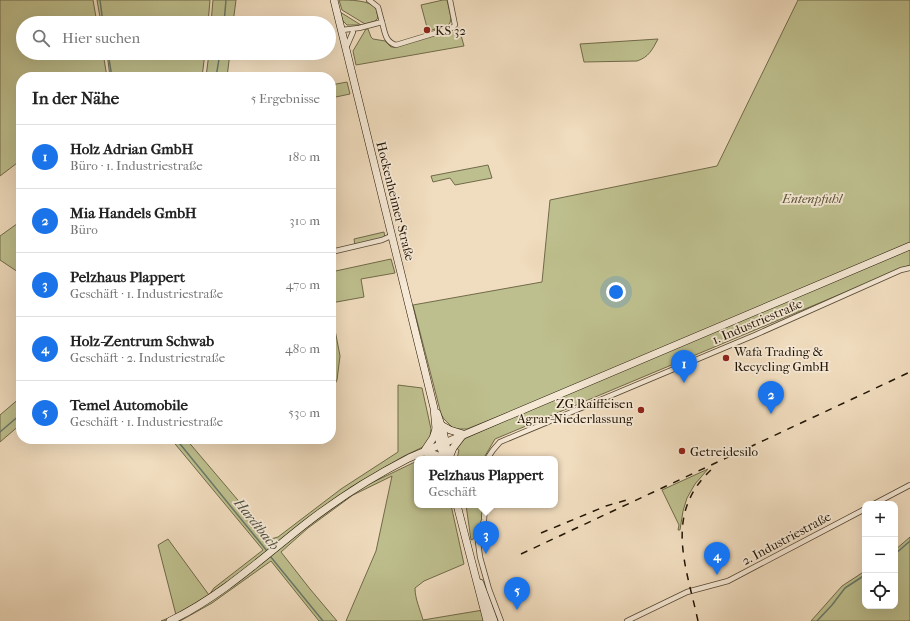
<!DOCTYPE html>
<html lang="de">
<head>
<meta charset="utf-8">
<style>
	body { margin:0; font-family:"IM FELL French Canon",serif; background:#f6f6f6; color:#222 }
	.controls { position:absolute; right:12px; bottom:12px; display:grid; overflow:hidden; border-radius:8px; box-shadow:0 4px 16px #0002 }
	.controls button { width:36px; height:36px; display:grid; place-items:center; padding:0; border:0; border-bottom:1px solid #e0e0e0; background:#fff; color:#222; font:20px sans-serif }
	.you { position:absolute; left:616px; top:292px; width:14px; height:14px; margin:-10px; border:3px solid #fff; border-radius:50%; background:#1a73e8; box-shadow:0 0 0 6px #1a73e833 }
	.badge { display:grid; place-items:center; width:26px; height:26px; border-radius:50%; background:#1a73e8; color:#fff; font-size:13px; font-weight:700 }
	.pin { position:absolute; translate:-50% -33px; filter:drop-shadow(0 1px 2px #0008) }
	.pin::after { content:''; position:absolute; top:21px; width:14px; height:12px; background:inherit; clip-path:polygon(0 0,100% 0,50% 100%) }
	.popup { position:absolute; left:414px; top:456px; width:144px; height:52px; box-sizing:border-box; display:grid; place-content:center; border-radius:8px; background:#fff; filter:drop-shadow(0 1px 3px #0005); font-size:13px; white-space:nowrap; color:#767676 }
	.popup b { font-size:15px; color:#222 }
	.popup::after { content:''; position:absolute; left:50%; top:100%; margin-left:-8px; border:8px solid transparent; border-top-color:#fff }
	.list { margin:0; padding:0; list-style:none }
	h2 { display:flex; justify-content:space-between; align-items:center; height:52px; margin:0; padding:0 16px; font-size:17px }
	h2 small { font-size:13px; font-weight:400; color:#767676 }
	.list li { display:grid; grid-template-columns:26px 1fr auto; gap:12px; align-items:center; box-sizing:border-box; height:64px; padding:0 16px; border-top:1px solid #e0e0e0 }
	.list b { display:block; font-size:15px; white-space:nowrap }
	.list p { margin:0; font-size:13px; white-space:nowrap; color:#767676 }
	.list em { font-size:13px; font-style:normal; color:#767676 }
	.icon { flex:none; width:22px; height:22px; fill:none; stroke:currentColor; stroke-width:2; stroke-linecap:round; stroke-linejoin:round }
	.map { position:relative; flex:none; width:910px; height:621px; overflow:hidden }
	.search { position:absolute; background:#fff; box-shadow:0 4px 16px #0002; left:16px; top:16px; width:320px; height:44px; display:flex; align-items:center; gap:10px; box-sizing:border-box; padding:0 14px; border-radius:22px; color:#767676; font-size:15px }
	.panel { position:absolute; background:#fff; box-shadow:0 4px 16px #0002; left:16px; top:72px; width:320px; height:372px; border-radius:16px }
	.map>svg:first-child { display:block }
	.green { fill:#bebf8e; stroke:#706a49 }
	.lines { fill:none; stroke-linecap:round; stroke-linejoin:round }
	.stream { stroke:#6a796a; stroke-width:1.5 }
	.street-casing { stroke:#554632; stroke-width:6 }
	.secondary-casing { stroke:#211404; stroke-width:8 }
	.street { stroke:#f5e8d5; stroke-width:4.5 }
	.secondary { stroke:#f5e8d5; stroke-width:7 }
	.rail { stroke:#211404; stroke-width:1.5; stroke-dasharray:7 7; stroke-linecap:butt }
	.poi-dot { fill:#8f2418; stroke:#f5e8d5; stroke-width:1.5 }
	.labels { text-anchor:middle; stroke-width:3.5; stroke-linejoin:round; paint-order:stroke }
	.poi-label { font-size:13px; fill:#211404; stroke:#f5e8d5; text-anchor:start }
	.park-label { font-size:13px; font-style:italic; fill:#585034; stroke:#f5e8d5 }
	.street-label { font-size:13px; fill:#211404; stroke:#f5e8d5 }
	.water-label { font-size:14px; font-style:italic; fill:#4b4f40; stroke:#f5e8d5 }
</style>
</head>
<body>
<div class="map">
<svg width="910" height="621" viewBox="0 0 910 621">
	<rect width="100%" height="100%" fill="#f0dcbe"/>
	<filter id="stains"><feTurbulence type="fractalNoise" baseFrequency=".005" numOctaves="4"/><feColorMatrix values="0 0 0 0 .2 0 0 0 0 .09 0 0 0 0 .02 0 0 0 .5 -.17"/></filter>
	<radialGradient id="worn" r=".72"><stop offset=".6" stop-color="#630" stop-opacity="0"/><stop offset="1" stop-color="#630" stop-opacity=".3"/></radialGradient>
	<g class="green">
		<polygon points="0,0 93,0 97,23 23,23 23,53 103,53 107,77 21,77 21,160 0,176"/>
		<polygon points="97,0 210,0 208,23 101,23"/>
		<polygon points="213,0 236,0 233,23 211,23"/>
		<path d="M339 0C350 0 369 0 376 8 377 11 377 15 378 18L375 21 365 24 342 10Z"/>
		<polygon points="443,0 447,0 451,18 450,23 447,26 428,31 421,5"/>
		<polygon points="798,0 910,0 910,265 495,439 485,456 485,459 457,459 459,450 455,447 464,439 509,419 507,413 467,429 454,429 444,419 441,414 413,305 542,282 550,200 717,166"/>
		<polygon points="340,12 361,25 347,25 343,21"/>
		<polygon points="459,28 464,46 356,65 353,51 366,29 368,29 371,37 373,39 385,41 391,47 396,47"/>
		<path d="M658 39C652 50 649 57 637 61L584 62 580 44Z"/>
		<polygon points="107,53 205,53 202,77 110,77"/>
		<polygon points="209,53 230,53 227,77 206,77"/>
		<polygon points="347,82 350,94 331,98 331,85"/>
		<polygon points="488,165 492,178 455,185 450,178 433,182 431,176"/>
		<polygon points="21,221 21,274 0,260 0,236"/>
		<polygon points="384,232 385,238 355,245 354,239"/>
		<polygon points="391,259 395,273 361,279 364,297 331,303 331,272"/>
		<polygon points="331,309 340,356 337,380 331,392"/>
		<polygon points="398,385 422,388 431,429 430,437 425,446 404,456 351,487 309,517 257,560 209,595 176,615 164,621 161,621 176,615 158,545 168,539 209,595 214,588 263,550 171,439 186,439 271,539 278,537 341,489 398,452"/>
		<polygon points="21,397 21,424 0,442 0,415"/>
		<path d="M417 461V505H451L464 564 424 581 415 588C415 599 420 609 423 620L483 610 484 621H346L376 551 392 476 353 495 308 528 281 552 310 589 337 621H319L271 561 212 603 180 621H175L363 487Z"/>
		<polygon points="708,469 695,484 687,498 683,511 680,530 678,530 679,525 662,490"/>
		<polygon points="466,505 483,505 482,520 475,538 471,540"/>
		<polygon points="910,537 910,621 811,621 842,586 865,571 865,606 895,606 895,550"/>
	</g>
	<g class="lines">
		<g class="stream">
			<polyline points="100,0 103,23"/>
			<polyline points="224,23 226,0"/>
			<polyline points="108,53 112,77"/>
			<polyline points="216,77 220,53"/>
			<polyline points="0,432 21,414"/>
			<polyline points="176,439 267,551"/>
			<polyline points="895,554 910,541"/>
			<polyline points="270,556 323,621"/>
			<polyline points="817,621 832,605 845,588 865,575"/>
		</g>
		<g class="street-casing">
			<g id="street">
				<path d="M382 22C385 32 385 42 396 45L452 28 455 25 450 0"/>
				<polyline points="342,30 359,28 382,22 378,7 369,0"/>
				<polyline points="346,48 353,32"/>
				<polyline points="331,252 382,240 391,236"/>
				<polyline points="487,459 493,450 500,442 755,335 901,270 910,268"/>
				<polyline points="874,504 910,485"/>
				<polyline points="485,505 484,520 478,542 480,557 489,589 501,621"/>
				<polyline points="627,621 687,592 728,581 865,509"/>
			</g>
		</g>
		<g class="secondary-casing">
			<g id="secondary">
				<polyline points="334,0 434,408 436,429 444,459"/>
				<polyline points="437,413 443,431 449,459"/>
				<polyline points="441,425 450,430 463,434"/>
				<polyline points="425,450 433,438 436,429"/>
				<polyline points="424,452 436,455 443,459"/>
				<polyline points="449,458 453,448 462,436"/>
				<polyline points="457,505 487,621"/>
				<polyline points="480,583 494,621"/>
				<path d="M170 621C220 597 261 559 304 525 337 499 372 477 409 458L910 246"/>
			</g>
		</g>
		<use href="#street" class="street"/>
		<use href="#secondary" class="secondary"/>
		<g class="rail">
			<polyline points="541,533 606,506 630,499"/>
			<polyline points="521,554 910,372"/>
			<path d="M698 621C686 565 663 513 713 468"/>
		</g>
	</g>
	<g class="poi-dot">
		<circle cx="427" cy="30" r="4"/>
		<circle cx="726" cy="358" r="4"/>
		<circle cx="641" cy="410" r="4"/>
		<circle cx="682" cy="451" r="4"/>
	</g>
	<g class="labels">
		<g class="poi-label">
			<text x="435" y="35">KS 32</text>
			<text x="734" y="356">Wafa Trading &amp;<tspan x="734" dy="15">Recycling GmbH</tspan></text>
			<text x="633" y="408" text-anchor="end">ZG Raiffeisen<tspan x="633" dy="15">Agrar-Niederlassung</tspan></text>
			<text x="690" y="456">Getreidesilo</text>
		</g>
		<g class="park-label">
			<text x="812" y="203">Entenpfuhl</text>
		</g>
		<g class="street-label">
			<text transform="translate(396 201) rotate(76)" y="5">Hockenheimer Straße</text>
			<text transform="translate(757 321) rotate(-23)" y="5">1. Industriestraße</text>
			<text transform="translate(786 538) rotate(-28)" y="5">2. Industriestraße</text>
		</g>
		<g class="water-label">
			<text transform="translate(257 524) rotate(51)" y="5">Hardtbach</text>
		</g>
	</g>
	<rect width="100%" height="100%" filter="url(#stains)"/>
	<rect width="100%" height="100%" fill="url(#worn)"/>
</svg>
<div class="controls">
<button>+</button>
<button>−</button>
<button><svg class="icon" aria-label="locate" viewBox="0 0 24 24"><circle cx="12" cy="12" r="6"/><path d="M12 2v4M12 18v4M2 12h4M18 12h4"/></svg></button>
</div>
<div class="you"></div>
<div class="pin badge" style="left:684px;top:383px">1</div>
<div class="pin badge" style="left:771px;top:414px">2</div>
<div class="pin badge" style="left:486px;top:554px">3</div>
<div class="popup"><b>Pelzhaus Plappert</b>Geschäft</div>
<div class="pin badge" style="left:717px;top:575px">4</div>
<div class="pin badge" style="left:517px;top:610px">5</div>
<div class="search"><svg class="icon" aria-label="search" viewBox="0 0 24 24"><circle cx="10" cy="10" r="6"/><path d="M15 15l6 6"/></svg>Hier suchen</div>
<section class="panel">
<h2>In der Nähe<small>5 Ergebnisse</small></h2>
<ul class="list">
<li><span class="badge">1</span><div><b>Holz Adrian GmbH</b><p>Büro · 1. Industriestraße</p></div><em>180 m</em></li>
<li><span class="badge">2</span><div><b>Mia Handels GmbH</b><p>Büro</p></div><em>310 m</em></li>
<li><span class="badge">3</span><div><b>Pelzhaus Plappert</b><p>Geschäft · 1. Industriestraße</p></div><em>470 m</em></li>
<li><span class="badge">4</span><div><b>Holz-Zentrum Schwab</b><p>Geschäft · 2. Industriestraße</p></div><em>480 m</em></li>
<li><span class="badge">5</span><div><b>Temel Automobile</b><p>Geschäft · 1. Industriestraße</p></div><em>530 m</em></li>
</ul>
</section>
</div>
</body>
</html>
